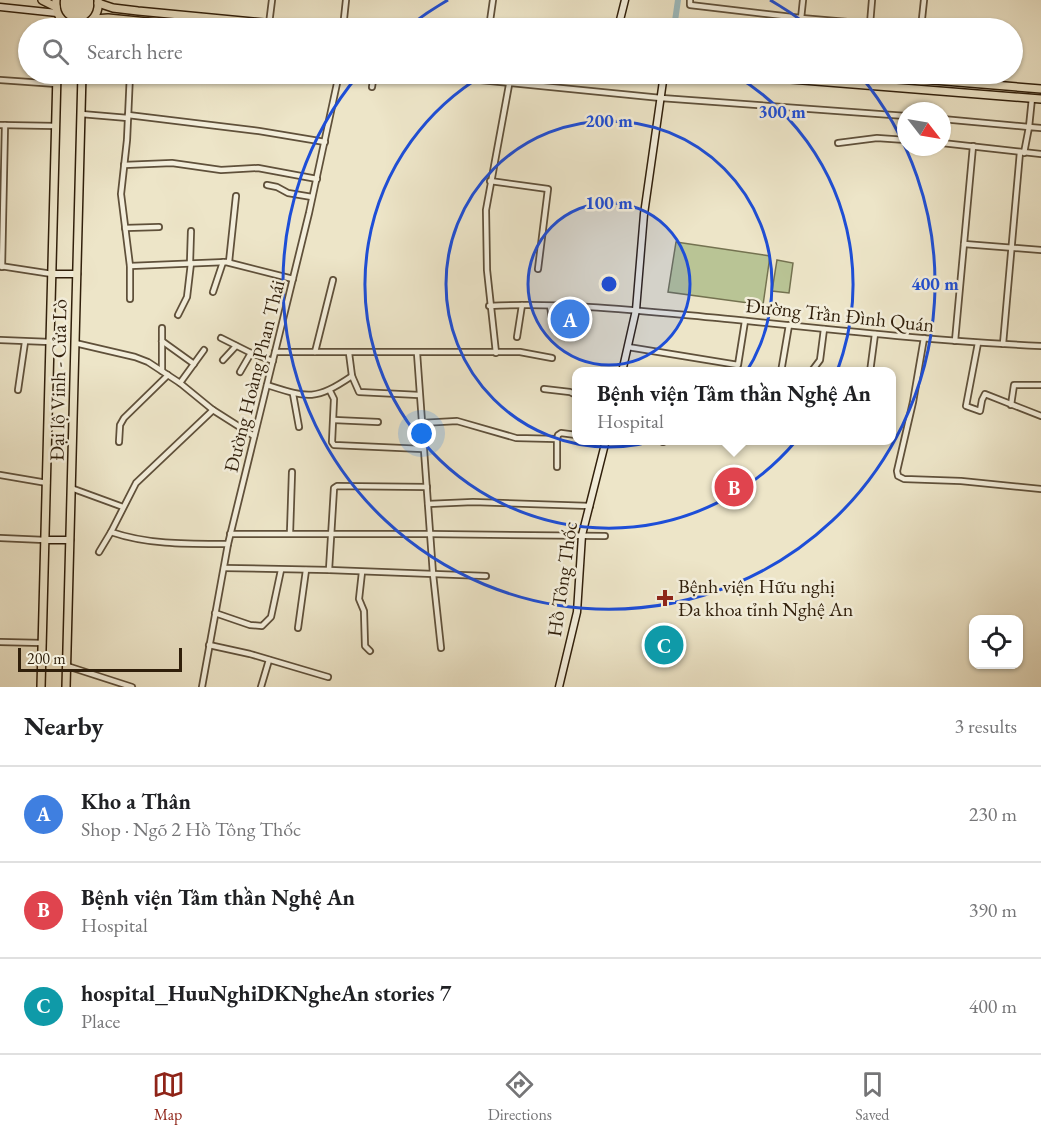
<!DOCTYPE html>
<html lang="en">
<head>
<meta charset="utf-8">
<style>
	body { margin:0; font-family:"EB Garamond",serif; background:#f6f6f6; color:#202124 }
	.controls { position:absolute; right:18px; bottom:18px; display:grid; overflow:hidden; border-radius:12px; box-shadow:0 2px 4px #0004 }
	.controls button { width:54px; height:54px; display:grid; place-items:center; padding:0; border:0; border-bottom:2px solid #e0e0e0; background:#fff; color:#202124; font:30px sans-serif }
	.compass { position:absolute; left:897px; top:102px; width:54px; height:54px; border-radius:50%; background:#fff; box-shadow:0 2px 4px #0004; rotate:121deg }
	.scale { position:absolute; left:18px; bottom:15px; width:164px; box-sizing:border-box; padding-left:6px; border:3px solid #301f0b; border-top:0; font-size:16px; line-height:21px; white-space:nowrap; color:#301f0b; -webkit-text-stroke:4px #f3eedb; paint-order:stroke }
	.you { position:absolute; left:422px; top:434px; width:21px; height:21px; margin:-15px; border:4px solid #fff; border-radius:50%; background:#1a73e8; box-shadow:0 0 0 9px #1a73e833 }
	.badge { display:grid; place-items:center; width:39px; height:39px; border-radius:50%; background:#8f2418; color:#fff; font-size:20px; font-weight:700 }
	.pin { position:absolute; translate:-50% -50%; border:3px solid #fff; box-shadow:0 2px 6px #0006 }
	.popup { position:absolute; left:572px; top:367px; width:324px; height:78px; box-sizing:border-box; display:grid; place-content:center; border-radius:12px; background:#fff; filter:drop-shadow(0 2px 4px #0005); font-size:20px; white-space:nowrap; color:#757577 }
	.popup b { font-size:22px; color:#202124 }
	.popup::after { content:''; position:absolute; left:50%; top:100%; margin-left:-12px; border:12px solid transparent; border-top-color:#fff }
	.list { margin:0; padding:0; list-style:none }
	h2 { display:flex; justify-content:space-between; align-items:center; height:78px; margin:0; padding:0 24px; font-size:26px }
	h2 small { font-size:20px; font-weight:400; color:#757577 }
	.list li { display:grid; grid-template-columns:39px 1fr auto; gap:18px; align-items:center; box-sizing:border-box; height:96px; padding:0 24px; border-top:2px solid #e0e0e0 }
	.list b { display:block; font-size:22px; white-space:nowrap }
	.list p { margin:0; font-size:20px; white-space:nowrap; color:#757577 }
	.list em { font-size:20px; font-style:normal; color:#757577 }
	.icon { flex:none; width:33px; height:33px; fill:none; stroke:currentColor; stroke-width:2; stroke-linecap:round; stroke-linejoin:round }
	.map { position:relative; flex:none; width:1041px; height:687px; overflow:hidden }
	.search { position:absolute; background:#fff; box-shadow:0 2px 4px #0004; left:18px; right:18px; top:18px; height:66px; display:flex; align-items:center; gap:15px; box-sizing:border-box; padding:0 21px; border-radius:33px; color:#757577; font-size:22px }
	.sheet { height:366px; background:#fff }
	nav { display:flex; justify-content:space-around; align-items:center; box-sizing:border-box; height:84px; border-top:2px solid #e0e0e0; background:#fff; font-size:16px; color:#757577 }
	nav a { display:grid; justify-items:center; gap:3px }
	nav .on { color:#8f2418 }
	.map>svg:first-child { display:block }
	.green { fill:#b9c495; stroke:#747250; stroke-width:1.5 }
	.lines { fill:none; stroke-linecap:round; stroke-linejoin:round }
	.canal { stroke:#9dbcc0; stroke-width:6 }
	.street-casing { stroke:#5f503a; stroke-width:8 }
	.secondary-casing { stroke:#301f0b; stroke-width:9 }
	.primary-casing { stroke:#301f0b; stroke-width:10 }
	.street { stroke:#f3eedb; stroke-width:4.5 }
	.secondary { stroke:#f3eedb; stroke-width:6 }
	.primary { stroke:#ede5c8; stroke-width:7 }
	.ring { fill:none; stroke:#1d4ed8; stroke-width:3 }
	.poi-dot { fill:#8f2418; stroke:#f3eedb; stroke-width:2 }
	.labels { text-anchor:middle; stroke-width:5; stroke-linejoin:round; paint-order:stroke }
	.street-label { font-size:20px; fill:#301f0b; stroke:#f3eedb }
	.poi-label { font-size:20px; fill:#301f0b; stroke:#f3eedb; text-anchor:start }
	.centre { fill:#1d4ed8; stroke:#f3eedb; stroke-width:3 }
	.ring-label { font-size:18px; text-anchor:middle; font-weight:bold; fill:#1d4ed8; stroke:#f3eedb; stroke-width:5; stroke-linejoin:round; paint-order:stroke }
</style>
</head>
<body>
<div class="map">
<svg width="1041" height="687" viewBox="0 0 1041 687">
	<rect width="100%" height="100%" fill="#ede5c8"/>
	<filter id="stains"><feTurbulence type="fractalNoise" baseFrequency=".00333" numOctaves="4"/><feColorMatrix values="0 0 0 0 .2 0 0 0 0 .09 0 0 0 0 .02 0 0 0 .5 -.17"/></filter>
	<radialGradient id="worn" r=".72"><stop offset=".6" stop-color="#630" stop-opacity="0"/><stop offset="1" stop-color="#630" stop-opacity=".3"/></radialGradient>
	<g class="green">
		<polygon points="676,242 770,256 763,305 668,292"/>
		<polygon points="777,260 793,263 789,293 772,291"/>
	</g>
	<g class="lines">
		<polyline class="canal" points="674,28 678,0"/>
		<g class="street-casing">
			<g id="street">
				<polyline points="690,0 690,5 801,18 917,28"/>
				<polyline points="269,24 272,0"/>
				<polyline points="870,24 872,0"/>
				<polyline points="343,28 346,0"/>
				<polyline points="489,28 493,0"/>
				<polyline points="800,28 803,0"/>
				<polyline points="921,28 924,0"/>
				<polyline points="130,74 127,140 121,194 130,266 130,299"/>
				<polyline points="421,74 661,98 906,116"/>
				<polyline points="0,80 57,84"/>
				<polyline points="372,87 374,74"/>
				<polyline points="81,114 128,118"/>
				<polyline points="128,115 259,131 325,142"/>
				<polyline points="942,119 1029,127 1032,98"/>
				<polyline points="0,125 56,126"/>
				<polyline points="838,143 877,138 906,140"/>
				<polyline points="942,143 1041,154"/>
				<polyline points="1024,153 1029,127 1041,128"/>
				<polyline points="124,165 172,163 221,170 258,168 317,179"/>
				<polyline points="490,181 548,189 538,269"/>
				<polyline points="267,185 277,187 288,193 312,197"/>
				<polyline points="125,228 159,227"/>
				<polyline points="964,244 1041,250"/>
				<polyline points="229,262 236,196"/>
				<polyline points="190,263 191,231"/>
				<polyline points="0,266 52,274"/>
				<polyline points="130,266 226,262 293,279"/>
				<polyline points="2,267 5,125"/>
				<polyline points="213,292 223,262"/>
				<path d="M489 306C565 302 642 311 718 318 825 329 933 341 1041 346"/>
				<polyline points="550,306 553,325 557,331"/>
				<polyline points="178,315 187,297 191,263"/>
				<polyline points="162,328 162,371"/>
				<polyline points="517,337 522,305"/>
				<polyline points="221,338 251,353 273,361"/>
				<polyline points="924,338 913,402 897,471 898,476 904,479 961,481 1041,489"/>
				<polyline points="0,340 50,342"/>
				<polyline points="162,341 194,364"/>
				<polyline points="955,341 973,146"/>
				<polyline points="75,343 135,357 148,362 180,383 213,410 254,436"/>
				<polyline points="978,343 966,406 980,411 982,400 985,394 1041,416"/>
				<polyline points="1003,344 1020,152"/>
				<polyline points="628,347 738,365 745,321"/>
				<polyline points="275,352 520,352 552,358"/>
				<polyline points="315,352 333,280"/>
				<polyline points="349,353 352,376 359,392 419,395"/>
				<polyline points="417,353 433,574 441,648"/>
				<polyline points="496,353 487,270 486,210 511,74"/>
				<polyline points="223,360 236,346"/>
				<polyline points="240,372 251,353"/>
				<polyline points="781,372 789,325"/>
				<polyline points="811,372 820,360 824,329"/>
				<polyline points="870,372 875,334"/>
				<polyline points="180,383 204,350"/>
				<path d="M267 385C308 398 315 401 352 376"/>
				<polyline points="544,389 570,392 576,395"/>
				<polyline points="18,390 25,342"/>
				<polyline points="330,391 334,399 332,442 334,445 423,449"/>
				<polyline points="293,394 299,427"/>
				<polyline points="1011,405 1014,385 1041,385"/>
				<path d="M213 410 136 483 111 532C149 545 189 544 228 544"/>
				<polyline points="334,420 378,422"/>
				<polyline points="421,423 457,421 516,438 557,439 558,435 561,433 576,435"/>
				<polyline points="663,440 663,442"/>
				<polyline points="119,442 120,425 124,418 168,375"/>
				<polyline points="557,467 557,439"/>
				<polyline points="0,475 47,483"/>
				<polyline points="71,488 123,507"/>
				<polyline points="428,504 473,502 590,506"/>
				<polyline points="290,533 292,472"/>
				<polyline points="230,534 430,534 605,536"/>
				<polyline points="0,538 45,540"/>
				<polyline points="99,552 111,532"/>
				<polyline points="224,568 329,570 486,576"/>
				<polyline points="329,570 334,488 337,486 427,487"/>
				<polyline points="362,572 359,599 364,611 365,646 370,651"/>
				<polyline points="215,613 250,625 262,626 271,617 281,570"/>
				<polyline points="298,628 306,570"/>
				<polyline points="0,642 43,643"/>
				<polyline points="209,645 250,654 328,677"/>
				<polyline points="67,666 132,687"/>
				<polyline points="202,687 228,544 309,213 339,74"/>
				<polyline points="261,687 269,660"/>
			</g>
		</g>
		<g class="secondary-casing">
			<g id="secondary">
				<polyline points="0,7 57,13"/>
				<polyline points="618,28 625,0"/>
				<polyline points="52,274 77,274"/>
				<polyline points="622,372 636,310 644,214 664,74"/>
				<polyline points="45,540 70,540"/>
				<polyline points="559,687 577,612 582,535 606,440"/>
			</g>
		</g>
		<g class="primary-casing">
			<g id="primary">
				<polyline points="42,0 56,7"/>
				<path d="M56 0C53 35 102 33 98 0"/>
				<polyline points="98,3 113,8 138,11 317,28"/>
				<polyline points="93,19 108,18 208,28"/>
				<polyline points="60,28 60,18"/>
				<polyline points="727,74 1041,99"/>
				<polyline points="860,74 1041,89"/>
				<polyline points="41,687 57,74"/>
				<polyline points="66,687 82,74"/>
			</g>
		</g>
		<use href="#street" class="street"/>
		<use href="#secondary" class="secondary"/>
		<use href="#primary" class="primary"/>
	</g>
	<circle cx="609" cy="284" r="81" fill="#1d4ed8" fill-opacity=".12"/>
	<g class="ring">
		<circle cx="609" cy="284" r="81"/>
		<circle cx="609" cy="284" r="163"/>
		<path d="M733 74A244 244 0 1 1 485 74"/>
		<path d="M408 27A326 326 0 0 1 448 0M770 0A326 326 0 0 1 810 27M859 74A326 326 0 1 1 359 74"/>
	</g>
	<path class="poi-dot" d="M662 589h6v6h6v6h-6v6h-6v-6h-6v-6h6z"/>
	<g class="labels">
		<g class="street-label">
			<text transform="translate(840 315) rotate(6)" y="7">Đường Trần Đình Quán</text>
			<text transform="translate(254 376) rotate(-76)" y="7">Đường Hoàng Phan Thái</text>
			<text transform="translate(58 380) rotate(-89)" y="7">Đại lộ Vinh - Cửa Lò</text>
			<text transform="translate(562 579) rotate(-82)" y="7">Hồ Tông Thốc</text>
		</g>
		<g class="poi-label">
			<text x="678" y="593">Bệnh viện Hữu nghị<tspan x="678" dy="23">Đa khoa tỉnh Nghệ An</tspan></text>
		</g>
	</g>
	<circle cx="609" cy="284" r="9" class="centre"/>
	<g class="ring-label">
		<text x="782" y="118">300 m</text>
		<text x="609" y="127">200 m</text>
		<text x="609" y="209">100 m</text>
		<text x="935" y="290">400 m</text>
	</g>
	<rect width="100%" height="100%" filter="url(#stains)"/>
	<rect width="100%" height="100%" fill="url(#worn)"/>
</svg>
<div class="controls">
<button><svg class="icon" aria-label="locate" viewBox="0 0 24 24"><circle cx="12" cy="12" r="6"/><path d="M12 2v4M12 18v4M2 12h4M18 12h4"/></svg></button>
</div>
<svg class="compass" viewBox="-18 -18 36 36"><path d="M0-13l5 13h-10z" fill="#e53935"/><path d="M0 13l5-13h-10z" fill="#757577"/></svg>
<div class="scale">200 m</div>
<div class="you"></div>
<div class="pin badge" style="left:570px;top:319px;background:#3f7fe0">A</div>
<div class="pin badge" style="left:734px;top:487px;background:#e0444e">B</div>
<div class="popup"><b>Bệnh viện Tâm thần Nghệ An</b>Hospital</div>
<div class="pin badge" style="left:664px;top:645px;background:#0f9aa8">C</div>
<div class="search"><svg class="icon" aria-label="search" viewBox="0 0 24 24"><circle cx="10" cy="10" r="6"/><path d="M15 15l6 6"/></svg>Search here</div>
</div>
<section class="sheet">
<h2>Nearby<small>3 results</small></h2>
<ul class="list">
<li><span class="badge" style="background:#3f7fe0">A</span><div><b>Kho a Thân</b><p>Shop · Ngõ 2 Hồ Tông Thốc</p></div><em>230 m</em></li>
<li><span class="badge" style="background:#e0444e">B</span><div><b>Bệnh viện Tâm thần Nghệ An</b><p>Hospital</p></div><em>390 m</em></li>
<li><span class="badge" style="background:#0f9aa8">C</span><div><b>hospital_HuuNghiDKNgheAn stories 7</b><p>Place</p></div><em>400 m</em></li>
</ul>
</section>
<nav>
<a class="on"><svg class="icon" aria-label="map" viewBox="0 0 24 24"><path d="M3 6l6-2 6 2 6-2v14l-6 2-6-2-6 2zM9 4v14M15 6v14"/></svg>Map</a>
<a><svg class="icon" aria-label="directions" viewBox="0 0 24 24"><path d="M12 3l9 9-9 9-9-9zM9 14v-3h6M13 9l2 2-2 2"/></svg>Directions</a>
<a><svg class="icon" aria-label="saved" viewBox="0 0 24 24"><path d="M7 4h10v16l-5-4-5 4z"/></svg>Saved</a>
</nav>
</body>
</html>
